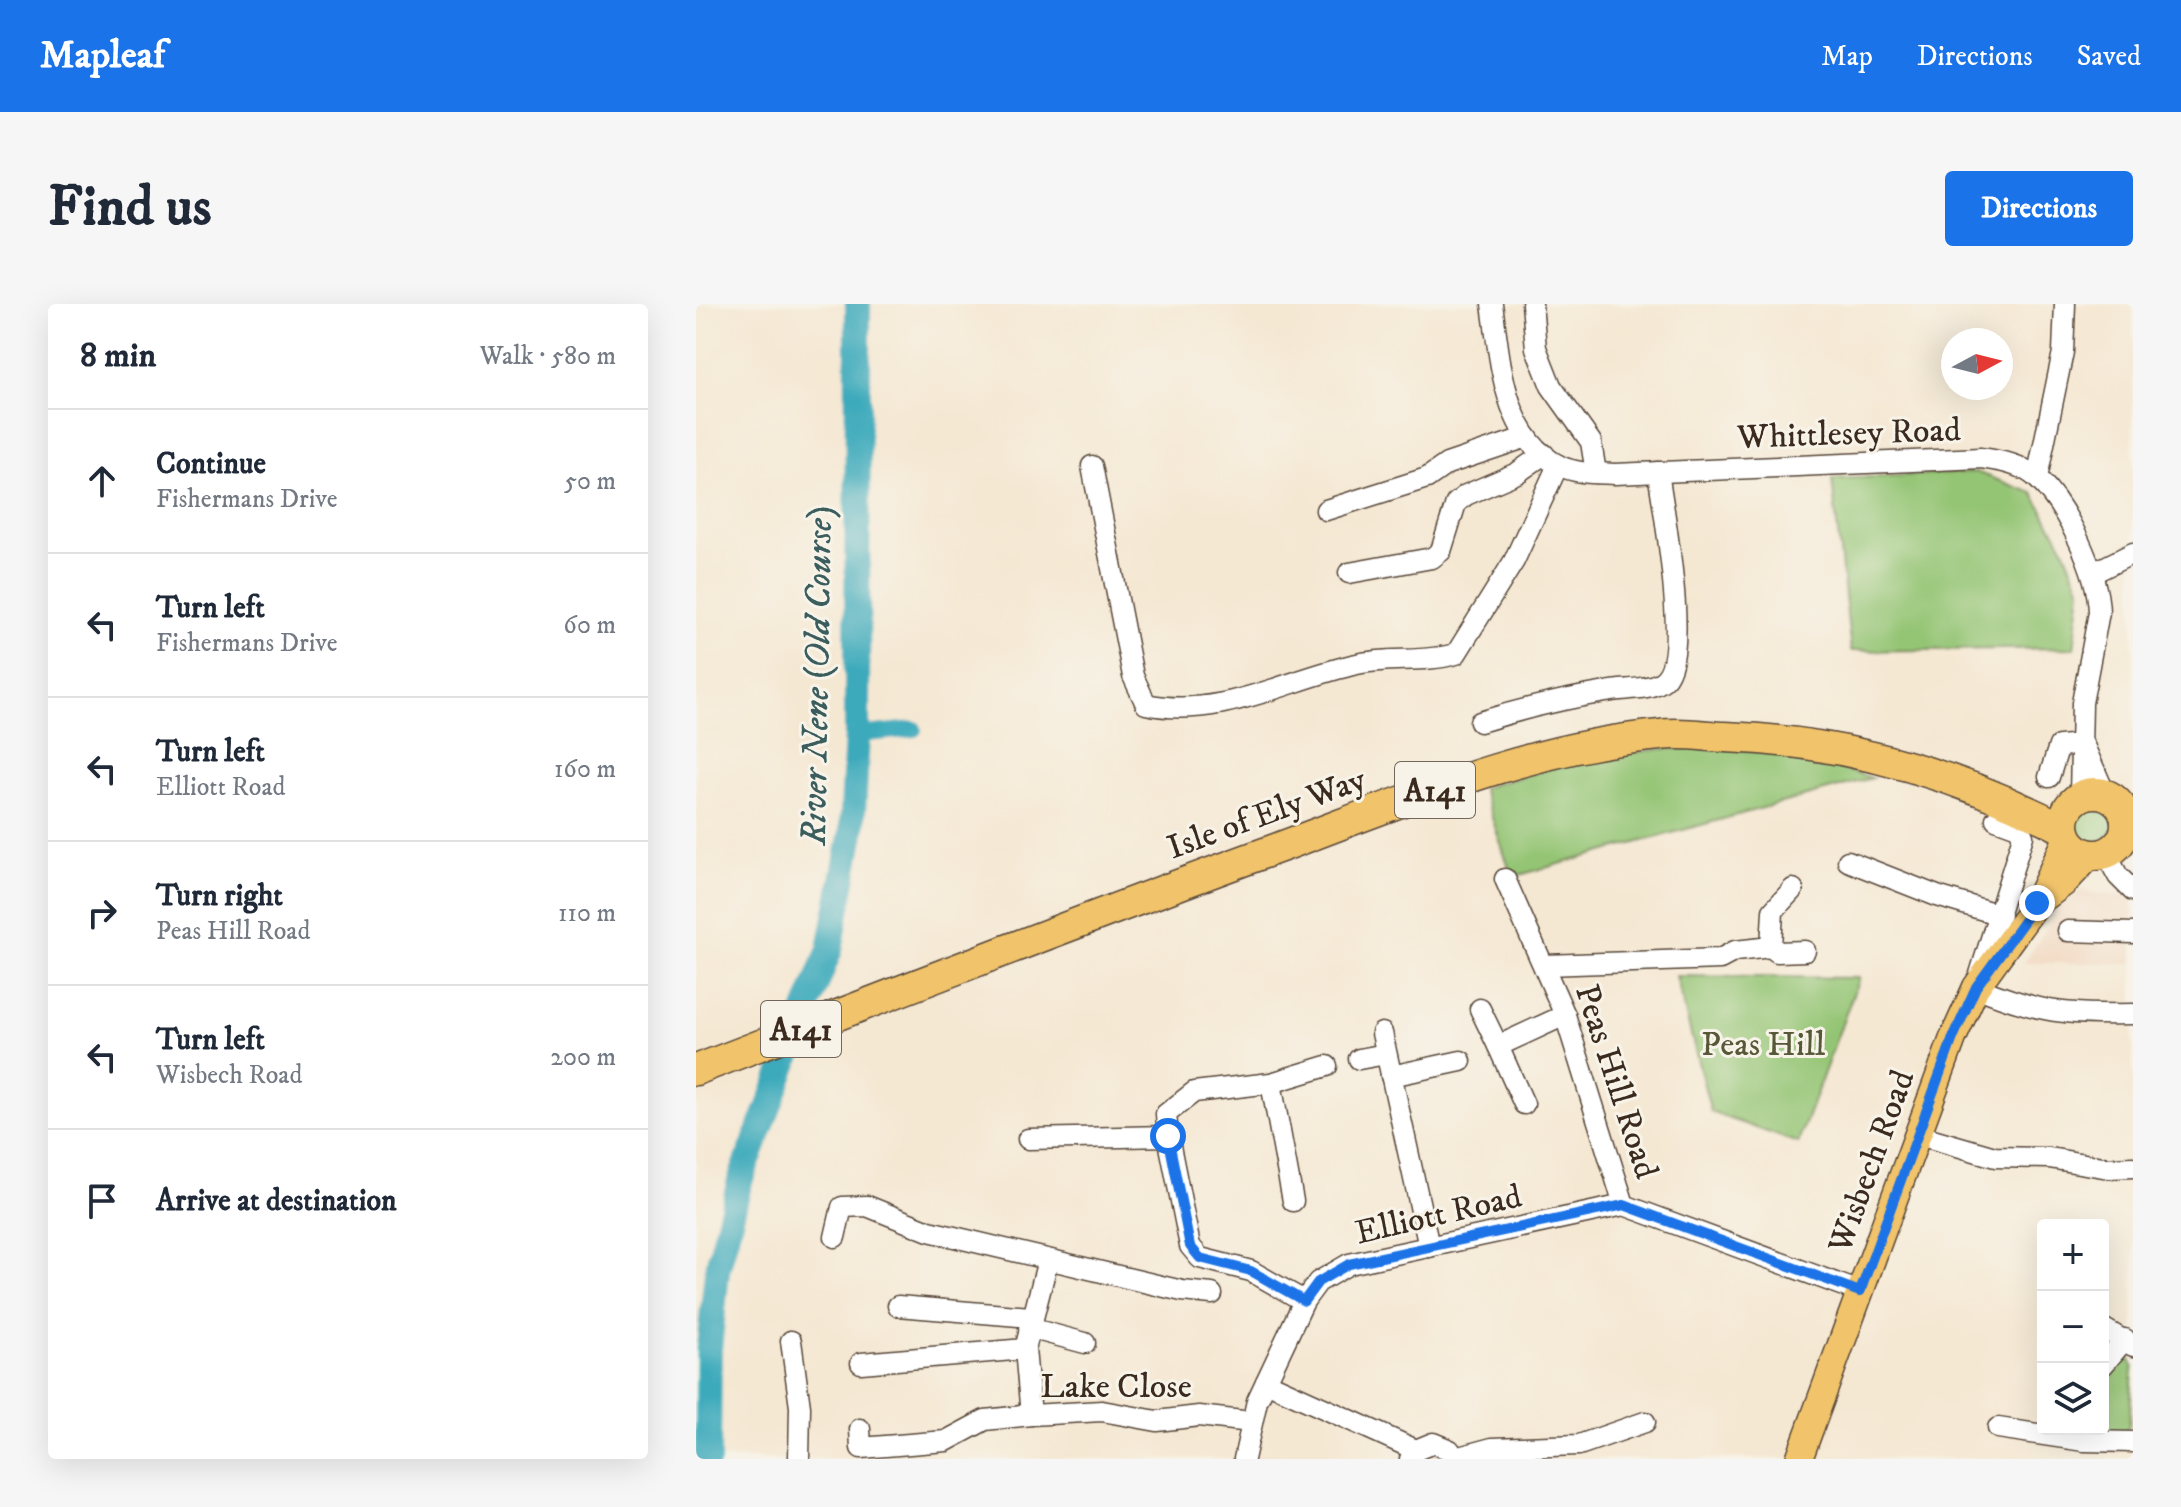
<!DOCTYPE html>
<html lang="en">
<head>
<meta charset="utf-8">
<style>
	body { margin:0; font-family:"IM FELL DW Pica",serif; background:#f6f6f7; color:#1f2937 }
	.controls { position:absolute; right:24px; bottom:24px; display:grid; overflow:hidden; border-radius:8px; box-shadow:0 8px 32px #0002 }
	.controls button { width:72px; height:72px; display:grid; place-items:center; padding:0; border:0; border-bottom:2px solid #e0e1e3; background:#fff; color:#1f2937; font:40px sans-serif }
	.compass { position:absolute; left:1245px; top:24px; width:72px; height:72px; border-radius:50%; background:#fff; box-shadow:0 8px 32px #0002; rotate:83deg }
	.stop { position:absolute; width:24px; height:24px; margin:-18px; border:6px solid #1a73e8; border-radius:50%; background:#fff }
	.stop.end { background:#1a73e8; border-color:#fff; box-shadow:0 2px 8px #0008 }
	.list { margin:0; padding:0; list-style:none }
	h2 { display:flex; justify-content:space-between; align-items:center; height:104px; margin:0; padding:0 32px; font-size:34px }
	h2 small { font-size:26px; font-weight:400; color:#747a83 }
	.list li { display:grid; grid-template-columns:52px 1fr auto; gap:24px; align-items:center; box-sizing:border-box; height:144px; padding:0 32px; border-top:2px solid #e0e1e3 }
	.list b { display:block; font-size:30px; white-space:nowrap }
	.list p { margin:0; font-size:26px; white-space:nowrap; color:#747a83 }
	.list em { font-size:26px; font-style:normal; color:#747a83 }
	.icon { flex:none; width:44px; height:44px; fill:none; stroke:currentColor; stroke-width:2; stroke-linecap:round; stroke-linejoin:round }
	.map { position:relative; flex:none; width:1437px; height:1155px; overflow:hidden; border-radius:8px }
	header { display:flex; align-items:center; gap:48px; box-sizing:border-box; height:112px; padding:0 40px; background:#1a73e8; color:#fff }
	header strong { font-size:38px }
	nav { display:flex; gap:44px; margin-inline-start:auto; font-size:28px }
	.intro { display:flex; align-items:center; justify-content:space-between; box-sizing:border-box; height:192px; padding:0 48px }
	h1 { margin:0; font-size:56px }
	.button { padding:20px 36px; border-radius:8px; background:#1a73e8; color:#fff; font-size:28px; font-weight:700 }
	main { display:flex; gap:48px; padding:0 48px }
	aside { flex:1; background:#fff; border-radius:8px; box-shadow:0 8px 32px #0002 }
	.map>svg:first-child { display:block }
	.built { fill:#f1d5bd }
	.green { fill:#94c574; stroke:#687849; stroke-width:2 }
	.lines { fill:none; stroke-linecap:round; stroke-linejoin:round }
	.canal { stroke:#3caabc; stroke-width:16 }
	.river { stroke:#3caabc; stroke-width:26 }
	.minor-casing { stroke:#574639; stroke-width:23 }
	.major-casing { stroke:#574639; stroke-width:29 }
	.highway-casing { stroke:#574639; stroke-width:33 }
	.minor { stroke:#fff; stroke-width:20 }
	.major { stroke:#f1c36a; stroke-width:26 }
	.highway { stroke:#f1c36a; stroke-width:30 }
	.route { stroke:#1a73e8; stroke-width:10 }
	.labels { text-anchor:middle; stroke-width:6; stroke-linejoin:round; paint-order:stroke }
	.shield { fill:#f7f3e8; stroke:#73665b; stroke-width:2 }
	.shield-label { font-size:32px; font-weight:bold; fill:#3b2a1e }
	.street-label { font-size:34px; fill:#3b2a1e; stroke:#f7f3e8 }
	.park-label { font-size:34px; fill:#565838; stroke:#f7f3e8 }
	.water-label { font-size:36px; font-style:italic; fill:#3b5d5d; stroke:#f7f3e8 }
</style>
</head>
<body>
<header>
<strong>Mapleaf</strong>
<nav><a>Map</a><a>Directions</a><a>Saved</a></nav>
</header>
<div class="intro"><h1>Find us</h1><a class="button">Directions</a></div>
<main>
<aside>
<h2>8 min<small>Walk · 580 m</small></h2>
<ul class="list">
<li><svg class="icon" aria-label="ahead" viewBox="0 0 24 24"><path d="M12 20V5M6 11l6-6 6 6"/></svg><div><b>Continue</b><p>Fishermans Drive</p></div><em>50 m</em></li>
<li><svg class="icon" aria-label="left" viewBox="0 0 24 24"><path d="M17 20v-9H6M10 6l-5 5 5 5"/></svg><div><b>Turn left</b><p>Fishermans Drive</p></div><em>60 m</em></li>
<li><svg class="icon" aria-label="left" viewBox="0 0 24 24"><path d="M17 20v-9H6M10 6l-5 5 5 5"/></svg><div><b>Turn left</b><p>Elliott Road</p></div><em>160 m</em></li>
<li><svg class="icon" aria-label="right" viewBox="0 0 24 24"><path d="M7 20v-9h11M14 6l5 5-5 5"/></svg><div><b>Turn right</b><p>Peas Hill Road</p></div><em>110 m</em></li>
<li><svg class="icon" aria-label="left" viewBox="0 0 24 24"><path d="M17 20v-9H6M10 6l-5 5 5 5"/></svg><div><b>Turn left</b><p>Wisbech Road</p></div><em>200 m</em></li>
<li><svg class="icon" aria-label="arrive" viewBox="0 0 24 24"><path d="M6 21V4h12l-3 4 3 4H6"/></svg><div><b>Arrive at destination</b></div></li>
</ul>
</aside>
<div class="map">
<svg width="1437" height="1155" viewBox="0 0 1437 1155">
	<rect width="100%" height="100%" fill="#f7f3e8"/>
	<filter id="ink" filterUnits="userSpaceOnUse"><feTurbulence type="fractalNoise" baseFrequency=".0125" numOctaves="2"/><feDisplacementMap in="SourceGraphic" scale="16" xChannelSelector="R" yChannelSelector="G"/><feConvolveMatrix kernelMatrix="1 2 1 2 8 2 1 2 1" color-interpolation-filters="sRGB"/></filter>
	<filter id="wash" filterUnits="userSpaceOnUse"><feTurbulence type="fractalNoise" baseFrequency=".006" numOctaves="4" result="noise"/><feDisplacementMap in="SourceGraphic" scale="32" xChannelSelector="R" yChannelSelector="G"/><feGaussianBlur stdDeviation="1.8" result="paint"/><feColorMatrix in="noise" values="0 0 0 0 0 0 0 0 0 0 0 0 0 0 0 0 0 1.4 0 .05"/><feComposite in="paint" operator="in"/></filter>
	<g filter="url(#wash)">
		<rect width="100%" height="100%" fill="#f5e8d3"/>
		<polygon class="built" points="1437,585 1437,659 1328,659 1371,594 1385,587 1429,593"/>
		<g class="green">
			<polygon points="1280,168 1337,189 1368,244 1385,286 1378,344 1155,347 1136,175"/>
			<polygon points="965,445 1038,445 1111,454 1176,474 816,573 786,484 884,456"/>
			<circle cx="1399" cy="519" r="18"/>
			<polygon points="980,672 1163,674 1102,839 1015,808"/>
			<polygon points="1427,1051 1432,1051 1437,1064 1433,1122 1425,1131 1397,1130 1398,1125 1407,1125 1410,1068"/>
		</g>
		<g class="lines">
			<polyline class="canal" points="161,431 218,425"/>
			<polyline class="river" points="12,1155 13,1045 21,967 44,877 134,645 156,528 161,431 162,0"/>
		</g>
	</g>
	<g filter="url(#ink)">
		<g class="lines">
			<g class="minor-casing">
				<g id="minor">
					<path d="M796 0C804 54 807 134 864 162 881 170 901 169 919 170L1285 154C1304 157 1327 160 1342 175 1371 203 1402 268 1403 308L1386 399 1384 493"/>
					<polyline points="836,0 840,44 855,82 895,138 900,169"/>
					<path d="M396 162 437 372 450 400C524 416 591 375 661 360 694 353 728 359 760 350L818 257 862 161"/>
					<polyline points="1341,174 1367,48 1369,0"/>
					<polyline points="630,206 731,174 751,160 831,133"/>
					<polyline points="653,269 736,254 745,247 760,199 770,191 821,169 848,150"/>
					<polyline points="1397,269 1437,249"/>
					<path d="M784 418C825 405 868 395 910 388 927 384 950 387 965 378 997 359 967 204 962 168"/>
					<polyline points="1389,444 1409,490"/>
					<polyline points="1353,473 1363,442 1387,440"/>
					<path d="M1300 515 1322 523 1327 532 1280 683C1344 709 1369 711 1437 710"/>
					<polyline points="1410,550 1422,572 1437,587"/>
					<polyline points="1152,557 1241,592 1304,611"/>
					<polyline points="809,575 869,711 928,901 1164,988"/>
					<polyline points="1097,585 1077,607 1075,643 1081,648 1109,647"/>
					<polyline points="1372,627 1437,629"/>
					<polyline points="849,661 1024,655 1039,647 1075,643"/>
					<polyline points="784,705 802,742"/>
					<polyline points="686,729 733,943"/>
					<polyline points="663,755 690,750"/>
					<polyline points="695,772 765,757"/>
					<polyline points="575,779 597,897"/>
					<polyline points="828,800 802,742 869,711"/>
					<polyline points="1223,831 1299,853 1353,854 1413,864 1437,863"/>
					<polyline points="472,832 470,810 498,788 575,779 631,762"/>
					<polyline points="332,835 472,832 494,942 504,954 555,967 608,997"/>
					<polyline points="139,933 146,903 171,902 233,927 486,987 516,990"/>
					<polyline points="202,1002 335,1013"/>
					<polyline points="333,1024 389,1039"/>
					<polyline points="1407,1024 1437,1042"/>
					<polyline points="95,1037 104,1103 103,1155"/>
					<polyline points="165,1059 329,1045"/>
					<polyline points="1407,1061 1429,1035"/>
					<polyline points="570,1078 720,1146"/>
					<polyline points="335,1111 329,1045 352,956"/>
					<polyline points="1302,1124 1388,1137 1437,1138"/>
					<polyline points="164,1125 165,1144 250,1137 289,1116 335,1111 406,1107 461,1117 503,1112 555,1118"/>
					<polyline points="759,1154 796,1144 883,1141 949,1118"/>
					<polyline points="548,1155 561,1097 608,997 622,978 653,960 928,901"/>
					<polyline points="714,1155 720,1146 737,1139 754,1146 759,1155"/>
				</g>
			</g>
			<g class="major-casing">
				<g id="major">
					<polyline points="1344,597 1368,579 1395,551"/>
					<polyline points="1103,1155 1257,734 1280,683 1341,599 1371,534"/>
				</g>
			</g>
			<g class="highway-casing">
				<g id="highway">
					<circle cx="1399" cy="520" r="31"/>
					<path d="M0 766C194 691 387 615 582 544 706 498 831 443 964 431 985 428 1008 432 1029 433 1149 437 1262 470 1368 525"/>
				</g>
			</g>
			<use href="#minor" class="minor"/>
			<use href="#major" class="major"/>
			<use href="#highway" class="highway"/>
		</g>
	</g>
	<g class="lines" filter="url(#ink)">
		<polyline class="route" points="472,832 494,942 504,954 555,967 608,997 622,978 653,960 928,901 1164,988 1257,734 1280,683 1341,599"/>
	</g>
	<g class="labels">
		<g class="shield">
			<rect x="699" y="458" width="80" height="56" rx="6"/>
			<rect x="65" y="697" width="80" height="56" rx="6"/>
		</g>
		<g class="shield-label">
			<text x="739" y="497">A141</text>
			<text x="105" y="736">A141</text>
		</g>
		<g class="street-label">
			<text transform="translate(1153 128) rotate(-2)" y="12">Whittlesey Road</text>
			<text transform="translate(570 508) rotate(-20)" y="12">Isle of Ely Way</text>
			<text transform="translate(922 777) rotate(72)" y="12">Peas Hill Road</text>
			<text transform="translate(1174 857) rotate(-70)" y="12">Wisbech Road</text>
			<text transform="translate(742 909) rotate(-13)" y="12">Elliott Road</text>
			<text x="420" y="1093">Lake Close</text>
		</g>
		<g class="park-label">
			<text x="1067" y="751">Peas Hill</text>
		</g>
		<g class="water-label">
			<text transform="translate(119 372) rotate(-89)" y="13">River Nene (Old Course)</text>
		</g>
	</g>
</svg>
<div class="controls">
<button>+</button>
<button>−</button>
<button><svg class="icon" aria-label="layers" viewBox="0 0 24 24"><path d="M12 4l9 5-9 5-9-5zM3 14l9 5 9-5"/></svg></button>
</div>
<svg class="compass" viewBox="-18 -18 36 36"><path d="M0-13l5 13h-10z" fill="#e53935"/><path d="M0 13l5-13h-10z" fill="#747a83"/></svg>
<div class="stop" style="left:472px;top:832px"></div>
<div class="stop end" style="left:1341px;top:599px"></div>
</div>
</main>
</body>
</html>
